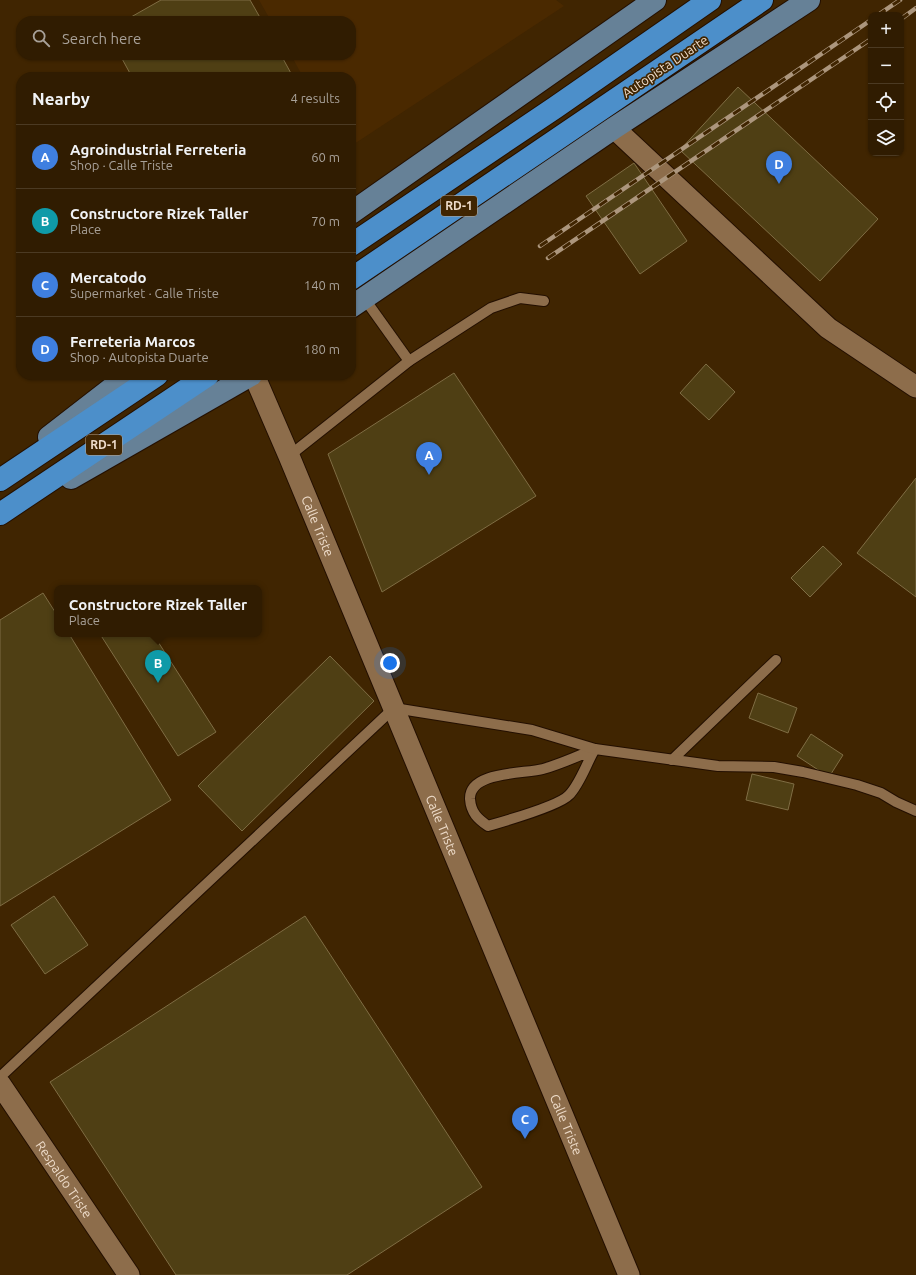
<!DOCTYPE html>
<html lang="en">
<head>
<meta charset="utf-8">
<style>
	body { margin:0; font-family:Ubuntu,sans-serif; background:#3c2910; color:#f1f3f6 }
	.controls { position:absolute; right:12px; top:12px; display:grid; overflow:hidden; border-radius:8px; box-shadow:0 1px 3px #0004 }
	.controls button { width:36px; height:36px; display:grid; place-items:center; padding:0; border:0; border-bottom:1px solid #4b3a23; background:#301c01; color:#f1f3f6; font:20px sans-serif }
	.you { position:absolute; left:390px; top:663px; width:14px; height:14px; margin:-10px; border:3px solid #fff; border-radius:50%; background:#1a73e8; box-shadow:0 0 0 6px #1a73e833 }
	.badge { display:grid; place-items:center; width:26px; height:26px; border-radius:50%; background:#7ebef9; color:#fff; font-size:13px; font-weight:700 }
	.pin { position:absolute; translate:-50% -33px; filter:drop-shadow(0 1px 2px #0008) }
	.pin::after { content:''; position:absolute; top:21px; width:14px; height:12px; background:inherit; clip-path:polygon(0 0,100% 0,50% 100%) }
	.popup { position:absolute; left:54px; top:585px; width:208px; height:52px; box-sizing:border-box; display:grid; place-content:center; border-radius:8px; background:#301c01; filter:drop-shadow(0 1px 3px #0005); font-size:13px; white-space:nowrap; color:#a8a199 }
	.popup b { font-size:15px; color:#f1f3f6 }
	.popup::after { content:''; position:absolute; left:50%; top:100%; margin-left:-8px; border:8px solid transparent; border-top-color:#301c01 }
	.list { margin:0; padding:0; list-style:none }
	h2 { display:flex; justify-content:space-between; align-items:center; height:52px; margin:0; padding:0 16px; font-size:17px }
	h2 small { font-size:13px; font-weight:400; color:#a8a199 }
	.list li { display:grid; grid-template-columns:26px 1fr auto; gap:12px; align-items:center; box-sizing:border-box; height:64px; padding:0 16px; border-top:1px solid #4b3a23 }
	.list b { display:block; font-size:15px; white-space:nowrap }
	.list p { margin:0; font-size:13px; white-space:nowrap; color:#a8a199 }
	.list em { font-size:13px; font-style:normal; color:#a8a199 }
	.icon { flex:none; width:22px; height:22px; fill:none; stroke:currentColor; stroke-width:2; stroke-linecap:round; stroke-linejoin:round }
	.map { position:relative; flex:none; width:916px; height:1275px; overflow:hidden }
	.search { position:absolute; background:#301c01; box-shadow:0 1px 3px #0004; left:16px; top:16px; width:340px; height:44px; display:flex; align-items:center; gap:10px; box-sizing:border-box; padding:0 14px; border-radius:16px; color:#a8a199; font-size:15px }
	.panel { position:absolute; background:#301c01; box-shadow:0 1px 3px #0004; left:16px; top:72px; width:340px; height:308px; border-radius:16px }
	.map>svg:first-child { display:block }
	.built { fill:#4a2900 }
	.building { fill:#4f3f14; stroke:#7f6d44 }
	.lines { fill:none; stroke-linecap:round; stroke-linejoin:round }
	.service-casing { stroke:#230f00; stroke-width:12 }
	.minor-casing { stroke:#230f00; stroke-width:23 }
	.primary-casing { stroke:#230f00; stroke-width:24 }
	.motorway-casing { stroke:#230f00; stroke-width:24 }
	.service { stroke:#8d6d4b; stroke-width:10 }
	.minor { stroke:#8d6d4b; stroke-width:21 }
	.primary { stroke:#668197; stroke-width:22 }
	.motorway { stroke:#4c8fca; stroke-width:22 }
	.rail-casing { stroke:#ac967d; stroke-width:4.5 }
	.rail { stroke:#402501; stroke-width:3; stroke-dasharray:9; stroke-linecap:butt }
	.labels { text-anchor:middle; stroke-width:3.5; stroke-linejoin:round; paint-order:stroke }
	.shield { fill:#402501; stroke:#baa58e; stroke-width:1 }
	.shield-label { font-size:12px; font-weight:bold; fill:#eedcca }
	.street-label { font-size:13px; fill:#eedcca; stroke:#402501 }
</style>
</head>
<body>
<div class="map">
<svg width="916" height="1275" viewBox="0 0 916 1275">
	<rect width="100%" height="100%" fill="#402501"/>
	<polygon class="built" points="259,0 556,0 564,6 351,146 351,77 303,77 291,55 351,55 351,21 271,21"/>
	<g class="building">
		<polygon points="161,0 250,0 262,21 124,21"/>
		<polygon points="120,55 281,55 293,77 132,77"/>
		<polygon points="738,87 878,219 820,281 680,150"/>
		<polygon points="634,163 687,241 640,274 586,196"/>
		<polygon points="706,364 735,392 709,420 680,393"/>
		<polygon points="454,373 536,496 382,592 328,454"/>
		<polygon points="916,478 916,597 857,553"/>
		<polygon points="823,546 842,564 810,597 791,578"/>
		<polygon points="43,593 57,615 57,634 69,634 171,800 0,906 0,620"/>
		<polygon points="100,634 153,634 216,732 178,756"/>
		<polygon points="330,656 374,701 242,831 198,786"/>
		<polygon points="758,693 797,708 788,733 749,718"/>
		<polygon points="811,734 843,755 829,777 797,756"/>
		<polygon points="752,774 794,784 788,810 746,800"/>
		<polygon points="54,896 88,945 45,974 11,925"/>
		<polygon points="305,916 482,1187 347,1275 176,1275 50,1082"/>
	</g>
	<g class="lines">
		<g class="service-casing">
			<g id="service">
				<polyline points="364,298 409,361"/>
				<polyline points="289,456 409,361 491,308 520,298 544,301"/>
				<path d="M595 749C587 762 580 784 569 795 559 806 505 821 488 826 478 819 471 813 470 799 469 771 524 774 543 769 561 764 578 756 595 749Z"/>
				<polyline points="672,760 776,660"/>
				<polyline points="0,1077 394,708 532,730 595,749 718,766 774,767 803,772 857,785 881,793 896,802 916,811"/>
			</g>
		</g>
		<g class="minor-casing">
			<g id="minor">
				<polyline points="614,128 828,328 916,387"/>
				<path id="s1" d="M254 375 289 456 629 1275"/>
				<path id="s2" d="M0 1084 129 1275"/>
			</g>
		</g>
		<g class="primary-casing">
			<g id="primary">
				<polyline points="351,213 655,0"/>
				<polyline points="351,307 614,128 809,0"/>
				<polyline points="49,437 129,375"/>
				<polyline points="71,478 251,375"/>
			</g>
		</g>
		<g class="motorway-casing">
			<g id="motorway">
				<polyline points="351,245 556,107 710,0"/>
				<polyline points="351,279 762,0"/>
				<polyline points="0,480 157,375"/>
				<polyline points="0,514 208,375"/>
			</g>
		</g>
		<use href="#service" class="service"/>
		<use href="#minor" class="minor"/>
		<use href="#primary" class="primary"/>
		<use href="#motorway" class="motorway"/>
		<g class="rail-casing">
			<g id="rail">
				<polyline points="878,15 900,0"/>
				<polyline points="901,19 916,8"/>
				<polyline points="540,246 871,20"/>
				<polyline points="548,258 871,39"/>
			</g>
		</g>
		<use href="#rail" class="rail"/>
	</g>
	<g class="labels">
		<g class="shield">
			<rect x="441" y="196" width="36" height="20" rx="3"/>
			<rect x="86" y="435" width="36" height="20" rx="3"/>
		</g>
		<g class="shield-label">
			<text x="459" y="210">RD-1</text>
			<text x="104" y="449">RD-1</text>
		</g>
		<g class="street-label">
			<text transform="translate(665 66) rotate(-34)" y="5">Autopista Duarte</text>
			<text dy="5" stroke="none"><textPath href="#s1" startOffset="164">Calle Triste</textPath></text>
			<text dy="5" stroke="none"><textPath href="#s1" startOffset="488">Calle Triste</textPath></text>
			<text dy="5" stroke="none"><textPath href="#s1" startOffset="812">Calle Triste</textPath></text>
			<text dy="5" stroke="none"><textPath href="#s2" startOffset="115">Respaldo Triste</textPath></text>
		</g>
	</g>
</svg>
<div class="controls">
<button>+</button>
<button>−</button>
<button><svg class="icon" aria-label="locate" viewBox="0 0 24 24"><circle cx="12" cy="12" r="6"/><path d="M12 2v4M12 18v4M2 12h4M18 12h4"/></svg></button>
<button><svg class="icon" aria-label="layers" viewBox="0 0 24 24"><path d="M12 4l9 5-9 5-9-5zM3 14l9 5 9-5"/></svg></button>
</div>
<div class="you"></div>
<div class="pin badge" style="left:429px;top:475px;background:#3f7fe0">A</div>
<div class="pin badge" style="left:158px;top:683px;background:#0f9aa8">B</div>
<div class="popup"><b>Constructore Rizek Taller</b>Place</div>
<div class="pin badge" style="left:525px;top:1139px;background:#3f7fe0">C</div>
<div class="pin badge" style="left:779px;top:184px;background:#3f7fe0">D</div>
<div class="search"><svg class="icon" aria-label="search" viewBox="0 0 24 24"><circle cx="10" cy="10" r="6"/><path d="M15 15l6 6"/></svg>Search here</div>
<section class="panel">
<h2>Nearby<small>4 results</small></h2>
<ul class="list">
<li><span class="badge" style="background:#3f7fe0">A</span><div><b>Agroindustrial Ferreteria</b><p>Shop · Calle Triste</p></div><em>60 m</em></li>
<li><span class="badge" style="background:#0f9aa8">B</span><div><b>Constructore Rizek Taller</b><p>Place</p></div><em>70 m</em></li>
<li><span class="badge" style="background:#3f7fe0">C</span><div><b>Mercatodo</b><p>Supermarket · Calle Triste</p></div><em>140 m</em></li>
<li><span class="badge" style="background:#3f7fe0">D</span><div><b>Ferreteria Marcos</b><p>Shop · Autopista Duarte</p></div><em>180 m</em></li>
</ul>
</section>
</div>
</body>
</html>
